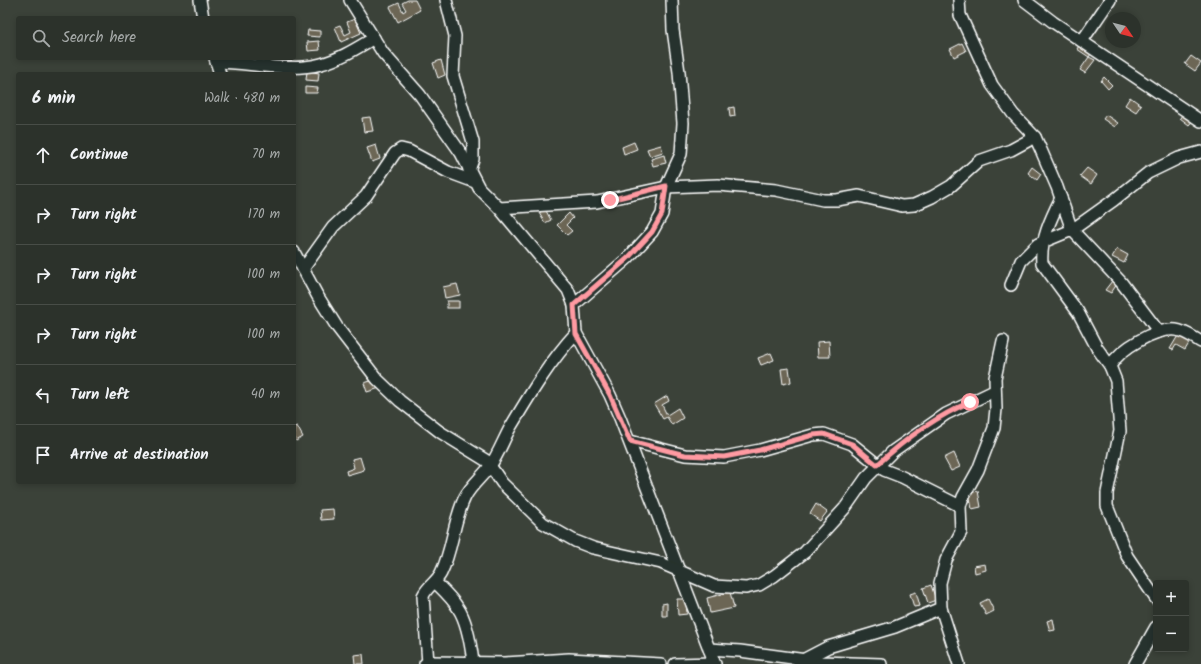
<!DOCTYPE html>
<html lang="en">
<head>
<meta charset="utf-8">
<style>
	body { margin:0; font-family:Kalam,sans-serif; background:#383e37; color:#f1f3f6 }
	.controls { position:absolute; right:12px; bottom:12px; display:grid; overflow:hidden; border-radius:4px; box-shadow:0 2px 6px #0003 }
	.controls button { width:36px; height:36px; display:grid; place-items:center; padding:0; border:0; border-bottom:1px solid #484d47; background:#2c322b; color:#f1f3f6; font:20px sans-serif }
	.compass { position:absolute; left:1105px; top:12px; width:36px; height:36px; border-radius:50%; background:#2c322b; box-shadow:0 2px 6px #0003; rotate:125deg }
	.stop { position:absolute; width:12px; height:12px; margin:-9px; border:3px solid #ff9aa2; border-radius:50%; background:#fff }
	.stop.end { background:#ff9aa2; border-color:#fff; box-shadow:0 1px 4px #0008 }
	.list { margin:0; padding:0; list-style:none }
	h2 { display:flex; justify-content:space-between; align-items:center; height:52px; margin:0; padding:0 16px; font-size:17px }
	h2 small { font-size:13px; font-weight:400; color:#a6aaa9 }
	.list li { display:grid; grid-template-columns:26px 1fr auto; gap:12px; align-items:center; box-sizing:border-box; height:60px; padding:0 16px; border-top:1px solid #484d47 }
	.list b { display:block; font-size:15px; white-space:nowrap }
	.list em { font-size:13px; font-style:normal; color:#a6aaa9 }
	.icon { flex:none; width:22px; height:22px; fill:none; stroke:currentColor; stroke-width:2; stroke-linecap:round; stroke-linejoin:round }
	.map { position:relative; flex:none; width:1201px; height:664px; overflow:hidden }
	.search { position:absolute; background:#2c322b; box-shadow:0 2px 6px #0003; left:16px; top:16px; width:280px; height:44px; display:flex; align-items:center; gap:10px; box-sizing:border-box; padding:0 14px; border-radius:4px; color:#a6aaa9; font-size:15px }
	.panel { position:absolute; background:#2c322b; box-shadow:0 2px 6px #0003; left:16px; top:72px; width:280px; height:412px; border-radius:4px }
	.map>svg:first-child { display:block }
	.building { fill:#6c6654; stroke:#fff }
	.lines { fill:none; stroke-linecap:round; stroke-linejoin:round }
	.minor-casing { stroke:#fff; stroke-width:14 }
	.minor { stroke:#26332d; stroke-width:11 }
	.route { stroke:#ff9aa2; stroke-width:5 }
</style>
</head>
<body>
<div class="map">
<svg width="1201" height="664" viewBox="0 0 1201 664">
	<rect width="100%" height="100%" fill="#3b4239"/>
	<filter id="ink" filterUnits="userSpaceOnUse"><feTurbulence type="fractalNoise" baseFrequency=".025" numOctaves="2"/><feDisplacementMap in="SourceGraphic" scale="8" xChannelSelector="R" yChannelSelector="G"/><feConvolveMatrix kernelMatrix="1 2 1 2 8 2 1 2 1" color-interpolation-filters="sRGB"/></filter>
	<g filter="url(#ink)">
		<g class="building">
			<polygon points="408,0 415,0 420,10 398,22 390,7 399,3 403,12 406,10 402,3"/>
			<polygon points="355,19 361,33 341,42 335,27 340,25 345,35 351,32 347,22"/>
			<polygon points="308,30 320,31 320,37 307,36"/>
			<polygon points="319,41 320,50 308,51 307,42"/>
			<polygon points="1082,41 1094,49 1089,57 1077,49"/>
			<polygon points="962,43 966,51 954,57 950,49"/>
			<polygon points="1191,56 1201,63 1195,71 1185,64"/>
			<polygon points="1089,57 1095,60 1085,73 1080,70"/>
			<polygon points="441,60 445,75 438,78 433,63"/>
			<polygon points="307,71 319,73 318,81 306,80"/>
			<polygon points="1104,77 1112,85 1108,89 1101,81"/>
			<polygon points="305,87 318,88 317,93 305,93"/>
			<polygon points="1130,97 1141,105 1136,112 1125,105"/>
			<polygon points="734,107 735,116 730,117 729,108"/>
			<polygon points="1184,112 1194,119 1189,125 1180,118"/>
			<polygon points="1106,115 1118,123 1115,127 1103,119"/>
			<polygon points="370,117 373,131 364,132 362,118"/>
			<polygon points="634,142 637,149 624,154 622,147"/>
			<polygon points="376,145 380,159 372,162 367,148"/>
			<polygon points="661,145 663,152 650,156 647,149"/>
			<polygon points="664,155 666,163 653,166 651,159"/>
			<polygon points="1032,167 1041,174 1037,180 1028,173"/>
			<polygon points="1087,168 1097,175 1091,184 1080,176"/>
			<polygon points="545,209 551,220 545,223 539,213"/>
			<polygon points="569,213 573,218 566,225 572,231 567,235 557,225"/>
			<polygon points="1117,249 1128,255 1124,263 1112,257"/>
			<polygon points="1112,281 1117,284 1111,293 1105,290"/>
			<polygon points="457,284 460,295 445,298 443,287"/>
			<rect x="447" y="301" width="12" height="7"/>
			<polygon points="1179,334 1191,340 1185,350 1176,345 1173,350 1170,349"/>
			<polygon points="829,341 830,357 818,357 817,342"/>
			<polygon points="771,353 774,360 761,365 758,358"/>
			<polygon points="789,368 791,382 783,384 781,369"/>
			<polygon points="377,379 380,388 367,392 364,383"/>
			<polygon points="667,396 669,401 662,405 667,415 678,408 683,418 672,425 667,417 663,419 654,404"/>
			<polygon points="297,426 303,437 296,441 294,436 294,427"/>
			<polygon points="954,453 960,467 951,471 944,458"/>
			<polygon points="360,457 364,470 347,475 346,471 354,468 352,459"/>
			<polygon points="978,491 981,507 972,509 969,493"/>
			<polygon points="816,504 827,512 820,521 810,514"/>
			<polygon points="333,509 334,519 321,520 320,510"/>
			<polygon points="985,564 986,570 975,573 974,566"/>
			<polygon points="931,585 936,600 928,603 923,588"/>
			<polygon points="730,592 734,608 710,613 707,598"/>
			<polygon points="916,592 920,606 914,607 910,594"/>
			<polygon points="677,599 686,599 687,614 678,615"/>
			<polygon points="988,599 994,611 986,615 980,603"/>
			<polygon points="667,603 667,616 662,616 662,604"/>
			<polygon points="1053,619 1055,630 1050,631 1047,621"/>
			<polygon points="363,654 364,664 355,664 354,655"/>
		</g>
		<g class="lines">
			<g class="minor-casing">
				<g id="minor">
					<polyline points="200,0 203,18"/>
					<polyline points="350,0 383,53 420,95 461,153 479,188 499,208 568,290 574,305 576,333 610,395 620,418 715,664"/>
					<polyline points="446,0 455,36 453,76 473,142 473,159 469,170"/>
					<polyline points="959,0 960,15 992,85 1013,114 1035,137 1041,150 1057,187 1072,230 1121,282 1159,332"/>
					<polyline points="1024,0 1053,22 1201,121"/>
					<polyline points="1082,41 1110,0"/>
					<polyline points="215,58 220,74"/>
					<path d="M216 62C250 62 287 73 321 64 340 59 357 48 374 38"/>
					<path d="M1061 198C1051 218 1040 241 1042 263L1078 312 1097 348 1110 366 1116 381 1120 431 1107 493V506L1127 556 1156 599"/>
					<polyline points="499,208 597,202 666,187 718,185 776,190 823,200 837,200 859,196 902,206 914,205 932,197 951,186 979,161 1011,150 1035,137"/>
					<polyline points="294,252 317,295 337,327 377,379 400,401 440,432 487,461 502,483 543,523 575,541 593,548 661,563 714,586 746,588 759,585 774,576 805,552 845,508 866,478 893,451 946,414 994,391"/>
					<polyline points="303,269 333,227 366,196 395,153 401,149 409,151 448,172 475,182"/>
					<polyline points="1011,285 1021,261 1038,244 1072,230 1114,200 1148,173 1179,158 1201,152"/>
					<polyline points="574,305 628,258 652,232 662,214 666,187 681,154 683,123 679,72 673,30 672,0"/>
					<path d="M1110 366C1121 348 1155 328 1176 330 1185 331 1194 338 1201 342"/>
					<polyline points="630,441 685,455 724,457 760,450 813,435 824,434 852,444 884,470 902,477 960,506"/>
					<path d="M435 582C443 590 452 598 458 608 467 621 471 646 473 662"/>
					<polyline points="709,649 740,651 821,662 881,664"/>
					<polyline points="803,660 828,647 895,627 941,608"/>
					<path d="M428 663 423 596C428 585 436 583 441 573 453 549 453 521 465 497 471 485 482 477 490 466 498 455 503 441 510 428 529 396 550 361 576 333"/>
					<polyline points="425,664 432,662 505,663 569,659 661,664"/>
					<polyline points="675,664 714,663"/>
					<polyline points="959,664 941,608 940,583 946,560 961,532 960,506 963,497 978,470 994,428 996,409 995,378 1003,341"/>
					<polyline points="1135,664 1156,627"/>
				</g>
			</g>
			<use href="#minor" class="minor"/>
		</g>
	</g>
	<g class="lines" filter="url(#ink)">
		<path class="route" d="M610 200 666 186 662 214 652 232 628 258 574 305 576 334 610 395 630 441 685 455 724 457 760 450 813 435 824 434 852 444 877 465C903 441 937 416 970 402"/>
	</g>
</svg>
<div class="controls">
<button>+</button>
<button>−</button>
</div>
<svg class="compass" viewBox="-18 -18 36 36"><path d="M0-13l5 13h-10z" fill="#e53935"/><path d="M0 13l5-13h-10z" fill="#a6aaa9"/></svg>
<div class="stop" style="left:970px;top:402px"></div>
<div class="stop end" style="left:610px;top:200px"></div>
<div class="search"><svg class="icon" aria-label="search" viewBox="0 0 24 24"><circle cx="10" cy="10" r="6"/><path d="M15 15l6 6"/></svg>Search here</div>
<section class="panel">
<h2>6 min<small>Walk · 480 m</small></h2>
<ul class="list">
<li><svg class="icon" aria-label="ahead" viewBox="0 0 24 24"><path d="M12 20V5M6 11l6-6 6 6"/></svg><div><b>Continue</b></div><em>70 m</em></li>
<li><svg class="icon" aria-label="right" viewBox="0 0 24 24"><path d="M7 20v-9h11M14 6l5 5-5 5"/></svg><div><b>Turn right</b></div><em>170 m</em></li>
<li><svg class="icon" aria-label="right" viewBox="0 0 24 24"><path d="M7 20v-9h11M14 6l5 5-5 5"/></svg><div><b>Turn right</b></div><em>100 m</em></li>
<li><svg class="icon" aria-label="right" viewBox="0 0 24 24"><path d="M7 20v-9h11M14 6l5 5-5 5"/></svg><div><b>Turn right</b></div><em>100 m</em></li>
<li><svg class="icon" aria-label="left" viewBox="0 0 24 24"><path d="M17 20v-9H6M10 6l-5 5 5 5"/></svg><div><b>Turn left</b></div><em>40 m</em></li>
<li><svg class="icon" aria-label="arrive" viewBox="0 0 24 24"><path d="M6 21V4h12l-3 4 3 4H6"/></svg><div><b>Arrive at destination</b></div></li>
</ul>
</section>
</div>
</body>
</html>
